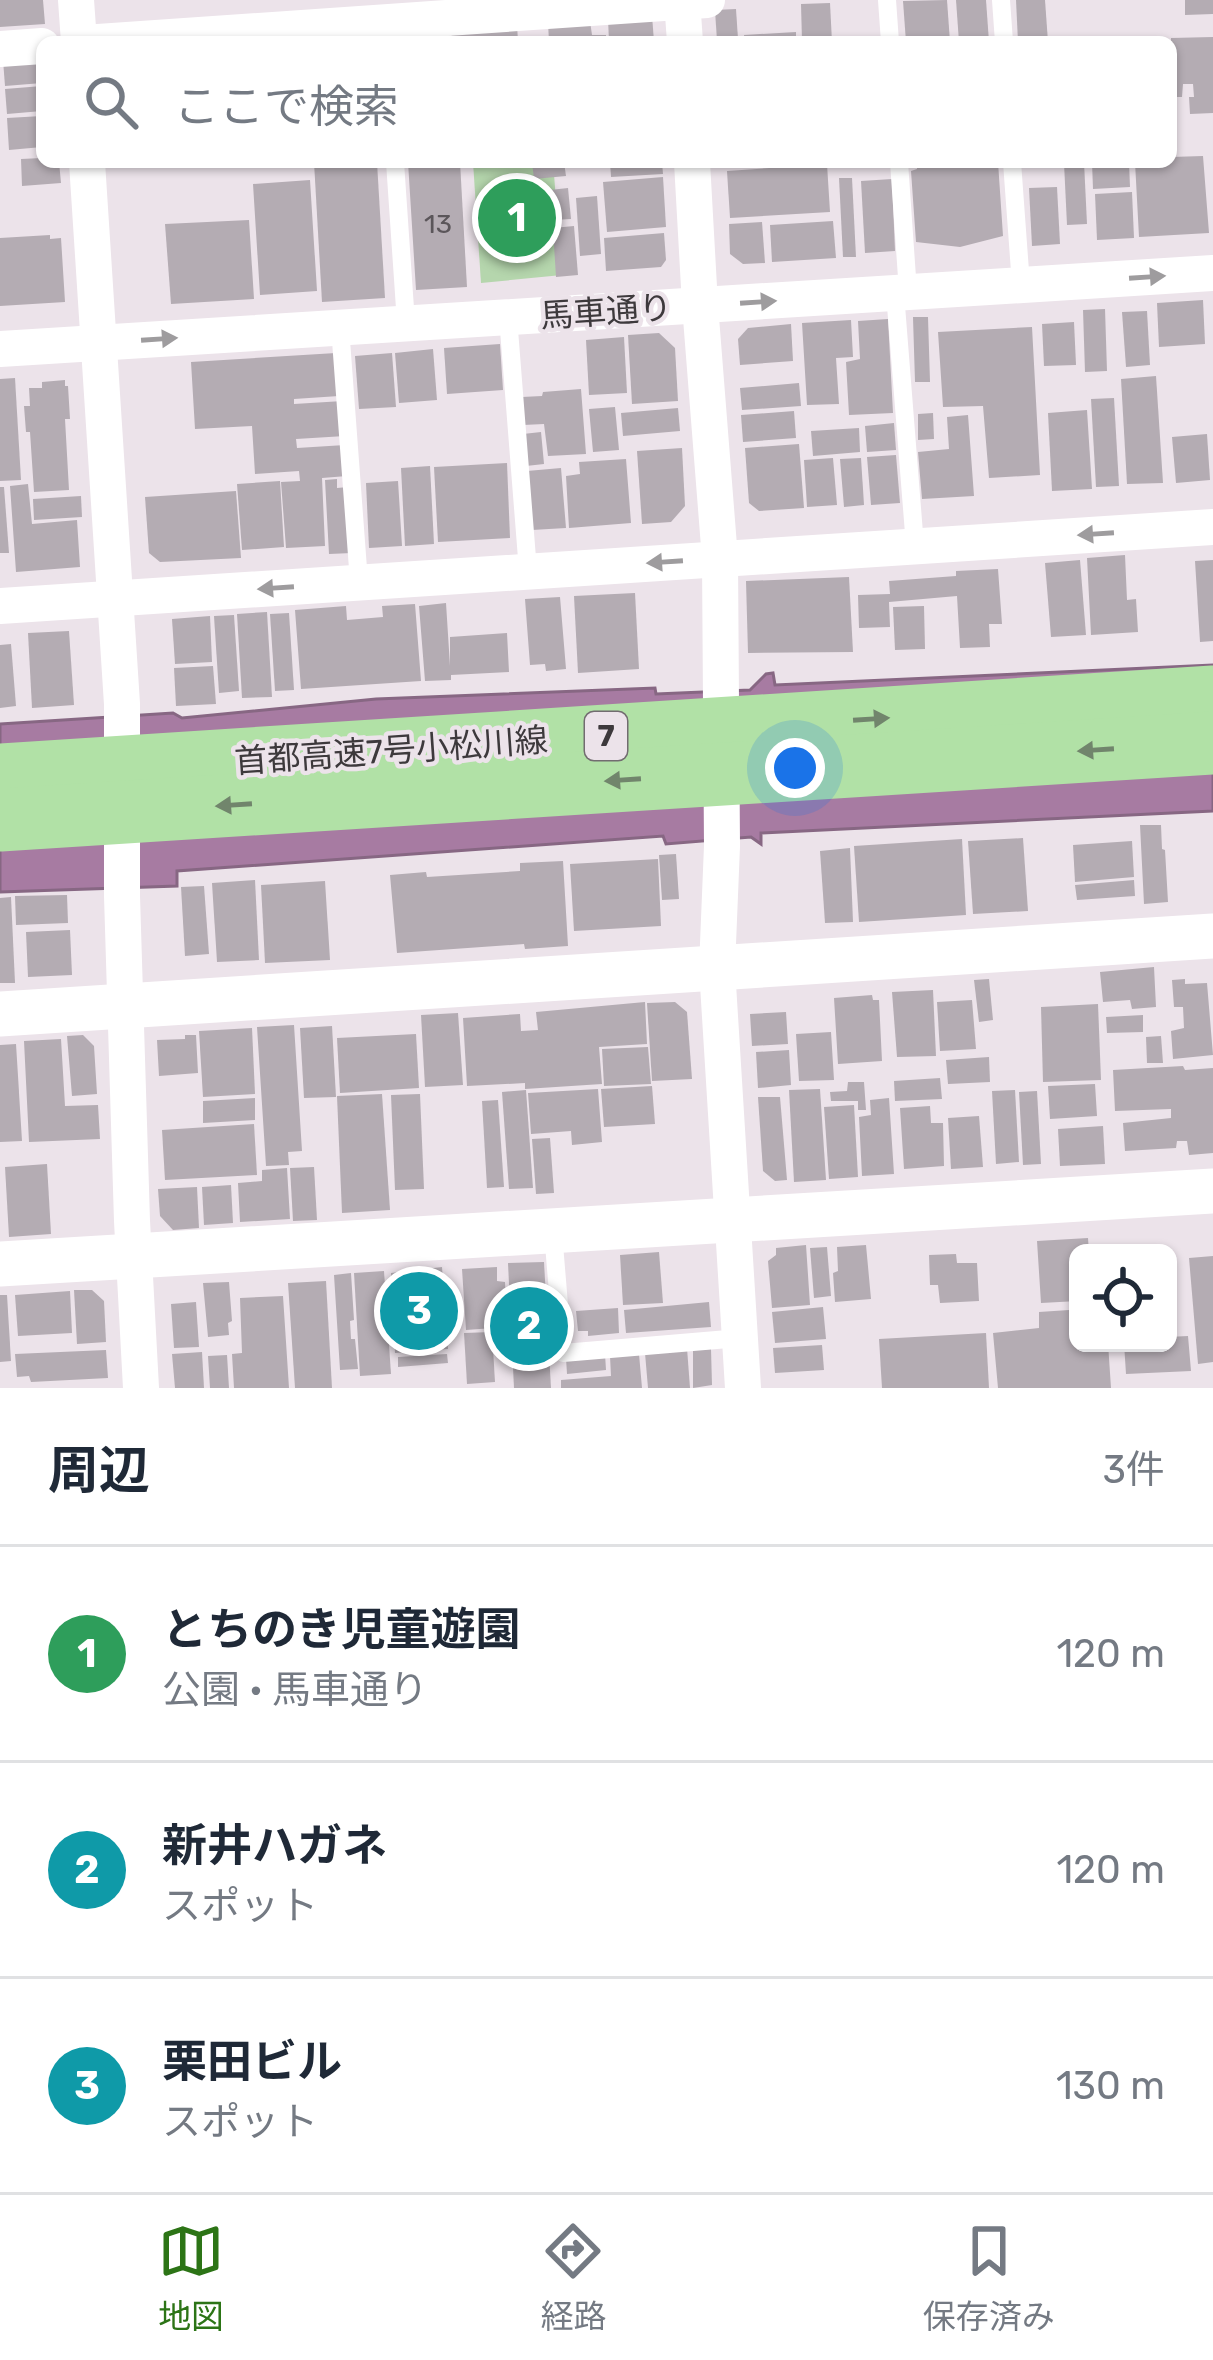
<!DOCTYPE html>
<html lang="ja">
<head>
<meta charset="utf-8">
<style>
	body { margin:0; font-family:Rubik,"Noto Sans JP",sans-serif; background:#f2f2f3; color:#1f2937 }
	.controls { position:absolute; right:36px; bottom:36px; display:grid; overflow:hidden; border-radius:18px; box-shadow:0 3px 9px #0004 }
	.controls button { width:108px; height:108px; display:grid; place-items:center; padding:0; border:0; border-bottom:3px solid #e0e1e3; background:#fff; color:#1f2937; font:60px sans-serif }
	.you { position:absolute; left:795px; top:768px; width:42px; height:42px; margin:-30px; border:9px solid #fff; border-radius:50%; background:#1a73e8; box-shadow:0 0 0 18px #1a73e833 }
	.badge { display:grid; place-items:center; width:78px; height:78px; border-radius:50%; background:#2c7416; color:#fff; font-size:39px; font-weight:700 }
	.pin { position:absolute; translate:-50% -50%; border:6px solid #fff; box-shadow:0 3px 12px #0006 }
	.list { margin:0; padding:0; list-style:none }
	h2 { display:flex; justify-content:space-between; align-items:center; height:156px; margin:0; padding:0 48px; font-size:51px }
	h2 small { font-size:39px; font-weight:400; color:#747a83 }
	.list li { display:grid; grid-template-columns:78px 1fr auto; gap:36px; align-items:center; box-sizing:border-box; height:216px; padding:0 48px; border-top:3px solid #e0e1e3 }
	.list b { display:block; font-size:45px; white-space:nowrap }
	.list p { margin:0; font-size:39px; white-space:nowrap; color:#747a83 }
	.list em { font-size:39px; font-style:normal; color:#747a83 }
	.icon { flex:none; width:66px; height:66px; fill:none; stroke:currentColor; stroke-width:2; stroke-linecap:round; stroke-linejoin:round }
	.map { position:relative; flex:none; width:1213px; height:1388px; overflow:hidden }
	.search { position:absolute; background:#fff; box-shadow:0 3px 9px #0004; left:36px; right:36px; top:36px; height:132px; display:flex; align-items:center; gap:30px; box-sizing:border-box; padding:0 42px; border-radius:18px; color:#747a83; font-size:45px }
	.sheet { height:804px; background:#fff }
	nav { display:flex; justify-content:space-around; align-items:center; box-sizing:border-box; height:168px; border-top:3px solid #e0e1e3; background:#fff; font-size:33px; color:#747a83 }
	nav a { display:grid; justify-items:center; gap:6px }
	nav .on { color:#2c7416 }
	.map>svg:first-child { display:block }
	.green { fill:#b5d6ad }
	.water { fill:#a77ba2; stroke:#876783; stroke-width:3 }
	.building { fill:#b4acb3 }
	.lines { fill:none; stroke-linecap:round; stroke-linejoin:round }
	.service { stroke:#fff; stroke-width:18 }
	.minor { stroke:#fff; stroke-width:36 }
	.tertiary { stroke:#fff; stroke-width:45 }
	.motorway { stroke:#b1e1a6; stroke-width:63 }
	.oneway { fill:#9e9c9e }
	.oneway2 { fill:#71856c }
	.labels { text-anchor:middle; stroke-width:9; stroke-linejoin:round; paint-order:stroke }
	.number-label { font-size:27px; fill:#5b565a }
	.shield { fill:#ece3ea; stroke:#726c70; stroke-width:3 }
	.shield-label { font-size:30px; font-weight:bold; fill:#3d393c }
	.street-label { font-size:33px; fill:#3d393c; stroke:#ece3ea }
</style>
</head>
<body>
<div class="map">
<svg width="1213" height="1388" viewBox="0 0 1213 1388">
	<rect width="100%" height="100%" fill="#ece3ea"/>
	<polygon class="green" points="473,162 553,162 562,275 481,283"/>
	<polygon class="water" points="1213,665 1213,811 761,833 761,844 751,837 666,844 663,836 177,871 177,886 0,892 0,724 173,713 182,718 376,699 655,688 656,694 750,690 766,674 773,673 775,685"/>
	<g class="building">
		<polygon points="0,0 43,0 45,24 0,27"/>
		<polygon points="947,0 950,42 906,42 903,1"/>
		<polygon points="956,0 986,0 989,42 959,42"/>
		<polygon points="1016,0 1045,0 1048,42 1018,42"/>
		<polygon points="1185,0 1213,0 1213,14 1185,15"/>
		<polygon points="830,3 832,42 802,41 801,4"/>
		<polygon points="736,9 738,39 717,41 715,10"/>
		<polygon points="652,15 654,42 609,42 608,18"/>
		<polygon points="590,21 592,35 606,35 606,42 549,42 548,22"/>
		<polygon points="517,24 518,42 452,42 451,28"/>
		<polygon points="796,32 796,41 745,42 744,35"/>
		<polygon points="1213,37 1213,113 1190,114 1189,97 1194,97 1193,84 1183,84 1182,97 1171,97 1171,38"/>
		<polygon points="42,57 42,83 5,86 3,60"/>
		<polygon points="42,86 42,111 7,114 5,89"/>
		<polygon points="42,116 42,147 9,150 7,118"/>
		<polygon points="1203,156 1209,233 1139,237 1135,162 1171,162 1171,157"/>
		<polygon points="42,158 42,162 59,162 61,183 22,186 21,159"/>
		<polygon points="314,162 377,162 385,298 322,302"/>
		<polygon points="408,162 460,162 467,287 416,290"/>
		<polygon points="532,162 564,162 566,176 534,179"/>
		<polygon points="610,162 662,162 663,174 611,177"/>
		<polygon points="917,162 998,162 1003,236 960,247 916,242 911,171 917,169"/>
		<polygon points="1084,162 1087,224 1067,225 1064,163"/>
		<polygon points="1092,162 1129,162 1130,187 1093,189"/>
		<polygon points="827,164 830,212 730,218 727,171"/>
		<polygon points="663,177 666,227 607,232 603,182"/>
		<polygon points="839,178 852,178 856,257 843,257"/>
		<polygon points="892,179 895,251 865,253 861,181"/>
		<polygon points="310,180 317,291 260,295 253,184"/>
		<polygon points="1057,187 1060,244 1032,246 1029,188"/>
		<polygon points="568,188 571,219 553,220 550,190"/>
		<polygon points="1132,192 1134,238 1097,240 1095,194"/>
		<polygon points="597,196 601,254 580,256 576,198"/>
		<polygon points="249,220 254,299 171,304 165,224"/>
		<polygon points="833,221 836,258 772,262 770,225"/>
		<polygon points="762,222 765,263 743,264 730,254 729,224"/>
		<polygon points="574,226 578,275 556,277 553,228"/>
		<polygon points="664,233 666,260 661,267 606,271 604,238"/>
		<polygon points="50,235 50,239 61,238 65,302 0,306 0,238"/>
		<polygon points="1203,300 1205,344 1159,347 1157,303"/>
		<polygon points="1105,309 1107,371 1085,372 1083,310"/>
		<polygon points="1147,311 1150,365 1126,367 1122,312"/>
		<polygon points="913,317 928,317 930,382 915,382"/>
		<polygon points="888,319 893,413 849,415 846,362 860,359 858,321"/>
		<polygon points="851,320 853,357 836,358 839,404 807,405 802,323"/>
		<polygon points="1074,322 1076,365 1044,366 1042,324"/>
		<polygon points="791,324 793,361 740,365 738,339 748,328"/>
		<polygon points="1032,327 1040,475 989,478 983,406 943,407 938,332"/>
		<polygon points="659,333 675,348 678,401 632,404 628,335"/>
		<polygon points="624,337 627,393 589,395 586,340"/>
		<polygon points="500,344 503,390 447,394 444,348"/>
		<polygon points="433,349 437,400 399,403 395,353"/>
		<polygon points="336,353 339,396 294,399 294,404 343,401 345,436 296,439 297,448 345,445 347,476 322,478 325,546 286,548 281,482 300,481 299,471 255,474 252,426 195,429 191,362"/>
		<polygon points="392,353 396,407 359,409 355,356"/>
		<polygon points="1156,376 1163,483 1127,484 1121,379"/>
		<polygon points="15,378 21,480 0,481 0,379"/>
		<polygon points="65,380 65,386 68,386 70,419 65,419 69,490 34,492 30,432 26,432 24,406 30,406 29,388 42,388 42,382"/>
		<polygon points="799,383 801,406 742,410 740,388"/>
		<polygon points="581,389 586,454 548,456 544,424 523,425 522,397 542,396 543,392"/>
		<polygon points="1114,398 1119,486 1096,487 1091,399"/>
		<polygon points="615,407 619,450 593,452 589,409"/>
		<polygon points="678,408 680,431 623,436 621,413"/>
		<polygon points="1087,410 1092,489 1052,491 1048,413"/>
		<polygon points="794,411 796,438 743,442 741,415"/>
		<polygon points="933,413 934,439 918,440 918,414"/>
		<polygon points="968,415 974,496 922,499 918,452 949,449 947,417"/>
		<polygon points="894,423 896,450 867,452 865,426"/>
		<polygon points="859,428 860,452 813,456 811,431"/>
		<polygon points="541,432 544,464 526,466 523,434"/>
		<polygon points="1207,434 1210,480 1176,483 1172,437"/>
		<polygon points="799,444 804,508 759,511 749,503 745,448"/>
		<polygon points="682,448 685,506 671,522 642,524 637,451"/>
		<polygon points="896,455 900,503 871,505 867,457"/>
		<polygon points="833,458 837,505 807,507 804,460"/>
		<polygon points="861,458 864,505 844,507 840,459"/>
		<polygon points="626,459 631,523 569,528 566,476 580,474 579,462"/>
		<polygon points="507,463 510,538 438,542 434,467"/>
		<polygon points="430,466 434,544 405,546 401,468"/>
		<polygon points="561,468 566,528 532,530 527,471"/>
		<polygon points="337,479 337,488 348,487 352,553 329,554 325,480"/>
		<polygon points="280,481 284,547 242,550 237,484"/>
		<polygon points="398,481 402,546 369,548 366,483"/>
		<polygon points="28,484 32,524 77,520 80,567 16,572 10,486"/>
		<polygon points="0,487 4,487 9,553 0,553"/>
		<polygon points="236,491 241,558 160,562 149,553 145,497"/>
		<polygon points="81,496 82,517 34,520 33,499"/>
		<polygon points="1125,555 1127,600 1136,599 1138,632 1091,635 1087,558"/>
		<polygon points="1080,560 1086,635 1051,637 1045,563"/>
		<polygon points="1213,560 1213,641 1200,642 1195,561"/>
		<polygon points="998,569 1002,624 989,624 990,647 960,648 957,596 889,602 890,627 859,628 858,595 890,594 889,581 956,576 956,571"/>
		<polygon points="849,577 853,652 748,653 746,581"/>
		<polygon points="635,593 639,669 578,673 574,596"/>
		<polygon points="560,597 566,669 546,671 545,664 530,665 525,599"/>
		<polygon points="446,603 450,666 450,637 507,633 509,672 451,675 451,680 425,681 419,606"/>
		<polygon points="415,604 421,681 301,689 295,610 346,606 347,620 383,617 382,606"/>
		<polygon points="924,606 925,649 895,650 893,607"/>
		<polygon points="267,612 272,697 242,698 237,614"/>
		<polygon points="289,613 294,690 275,691 270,614"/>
		<polygon points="234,615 239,691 219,693 214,616"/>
		<polygon points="210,616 212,662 175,664 172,619"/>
		<polygon points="69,631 74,705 32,708 28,633"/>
		<polygon points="11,644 16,706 0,708 0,645"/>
		<polygon points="213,666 216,704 176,706 174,668"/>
		<polygon points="1140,825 1161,825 1162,849 1165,850 1168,902 1144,904"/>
		<polygon points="1023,838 1028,911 973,914 968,841"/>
		<polygon points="962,839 966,915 859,922 854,846"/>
		<polygon points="1132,841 1134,877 1075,882 1073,845"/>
		<polygon points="850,848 853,922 825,923 820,851"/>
		<polygon points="676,854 679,899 662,900 659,855"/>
		<polygon points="658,859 661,926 574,931 570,864"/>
		<polygon points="563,861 568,946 525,949 524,944 397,953 390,875 426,872 427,877 520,871 520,863"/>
		<polygon points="255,880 259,960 217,962 212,883"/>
		<polygon points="1134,880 1135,896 1077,900 1075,885"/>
		<polygon points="325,881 330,960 265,963 261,885"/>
		<polygon points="204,886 209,954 185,956 181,887"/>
		<polygon points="67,895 68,923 16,925 15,896"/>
		<polygon points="11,897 15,983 0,983 0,898"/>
		<polygon points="70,930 72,975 28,977 26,932"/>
		<polygon points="1154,967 1156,1007 1132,1009 1130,1000 1103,1002 1100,972"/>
		<polygon points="989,979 993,1020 979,1022 974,980"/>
		<polygon points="1185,979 1185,984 1207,983 1213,1055 1173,1059 1171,1031 1184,1028 1183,1007 1174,1007 1172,980"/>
		<polygon points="933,990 936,1056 897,1057 892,992"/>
		<polygon points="872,995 873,1000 879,1000 882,1061 838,1064 834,998"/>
		<polygon points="972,1000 976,1049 940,1051 937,1002"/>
		<polygon points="645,1002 647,1044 599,1047 602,1084 525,1089 525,1083 467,1086 463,1018 520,1014 521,1031 538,1030 536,1012"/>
		<polygon points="675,1002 687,1012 692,1079 652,1081 647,1003"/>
		<polygon points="1098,1004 1101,1080 1043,1082 1041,1007"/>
		<polygon points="786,1012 788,1044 752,1046 750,1014"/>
		<polygon points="458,1013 463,1085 425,1087 421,1015"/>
		<polygon points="1143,1015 1143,1032 1107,1033 1106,1017"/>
		<polygon points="294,1025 302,1151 288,1152 289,1165 266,1166 257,1027"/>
		<polygon points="332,1026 336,1097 304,1098 300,1028"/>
		<polygon points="252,1028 255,1094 203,1097 199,1031"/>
		<polygon points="831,1032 834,1080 799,1081 796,1034"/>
		<polygon points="416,1034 419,1088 340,1093 337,1038"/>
		<polygon points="83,1035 94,1046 97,1094 72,1096 67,1036"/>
		<polygon points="185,1035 196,1035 198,1073 159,1076 157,1040 185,1039"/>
		<polygon points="1161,1036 1163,1063 1147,1063 1146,1037"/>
		<polygon points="61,1039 65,1106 98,1105 100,1139 29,1142 24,1041"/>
		<polygon points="16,1044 22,1141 0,1142 0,1045"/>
		<polygon points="648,1047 651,1084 604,1086 602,1049"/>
		<polygon points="789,1050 791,1085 758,1088 756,1052"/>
		<polygon points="989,1057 990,1082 948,1084 946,1060"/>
		<polygon points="1183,1066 1185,1070 1213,1068 1213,1153 1189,1155 1187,1141 1177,1141 1176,1148 1125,1151 1123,1123 1171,1118 1171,1109 1115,1111 1113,1070"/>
		<polygon points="940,1078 942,1099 895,1101 894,1081"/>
		<polygon points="848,1082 864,1082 866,1110 858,1110 858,1101 831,1101 830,1092 847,1091"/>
		<polygon points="1095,1084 1097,1116 1050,1119 1048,1086"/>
		<polygon points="652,1086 655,1124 604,1127 601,1089"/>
		<polygon points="598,1089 602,1142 572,1145 571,1131 531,1134 528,1093"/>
		<polygon points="820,1089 826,1180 794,1182 789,1090"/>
		<polygon points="526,1090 533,1188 509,1189 502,1092"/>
		<polygon points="1015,1090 1019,1162 996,1164 992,1091"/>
		<polygon points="1037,1091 1041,1164 1023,1165 1019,1092"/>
		<polygon points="382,1094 390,1210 342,1213 337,1096"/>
		<polygon points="420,1094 424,1189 395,1190 391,1095"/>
		<polygon points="758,1097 780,1097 787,1180 775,1181 763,1171"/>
		<polygon points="255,1098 255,1120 203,1123 203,1101"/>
		<polygon points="889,1098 894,1174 862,1176 859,1117 871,1115 870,1100"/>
		<polygon points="498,1100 504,1187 487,1188 482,1101"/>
		<polygon points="854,1105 858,1177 829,1179 824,1107"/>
		<polygon points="930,1106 931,1123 943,1123 944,1166 904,1169 900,1108"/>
		<polygon points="979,1116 983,1167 951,1169 948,1118"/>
		<polygon points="254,1124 257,1175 165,1180 162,1130"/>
		<polygon points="1103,1126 1105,1164 1060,1166 1058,1129"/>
		<polygon points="550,1138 554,1193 536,1194 532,1139"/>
		<polygon points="47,1164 51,1234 9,1237 5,1167"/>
		<polygon points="314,1167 317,1220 293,1221 290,1168"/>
		<polygon points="287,1168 290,1219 240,1222 238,1183 262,1181 262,1170"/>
		<polygon points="231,1185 233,1223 204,1225 202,1187"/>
		<polygon points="197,1187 199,1228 173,1230 160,1216 158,1189"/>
		<polygon points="1088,1238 1089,1253 1078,1253 1078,1301 1041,1303 1037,1241"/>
		<polygon points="806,1245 810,1305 772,1308 768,1261 776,1255 776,1248"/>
		<polygon points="866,1245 871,1299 835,1302 833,1273 838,1271 837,1247"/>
		<polygon points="827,1247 831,1296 814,1298 810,1248"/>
		<polygon points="659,1252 663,1303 623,1305 620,1255"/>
		<polygon points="956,1254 957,1263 977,1263 979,1301 940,1303 938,1285 930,1285 929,1255"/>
		<polygon points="1213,1256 1213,1362 1198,1364 1189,1258"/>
		<polygon points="544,1262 551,1388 514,1388 508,1263"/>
		<polygon points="442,1267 448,1349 395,1353 391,1273"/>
		<polygon points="497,1267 497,1281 505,1282 507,1327 466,1330 462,1269"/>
		<polygon points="384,1271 391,1374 360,1376 354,1273"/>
		<polygon points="351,1273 354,1320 350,1321 351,1339 355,1339 358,1369 340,1370 334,1275"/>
		<polygon points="326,1281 332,1388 295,1388 288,1283"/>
		<polygon points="229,1282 232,1321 228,1323 229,1335 208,1337 203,1283"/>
		<polygon points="74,1290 92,1290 104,1301 106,1342 77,1344"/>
		<polygon points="70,1291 72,1333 18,1336 15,1295"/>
		<polygon points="0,1295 7,1295 11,1361 0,1362"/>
		<polygon points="283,1296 289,1388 234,1388 232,1354 242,1353 240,1298"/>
		<polygon points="196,1302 199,1347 174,1348 171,1304"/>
		<polygon points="709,1302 711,1327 626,1333 624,1310"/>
		<polygon points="823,1307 826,1339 775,1343 772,1312"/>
		<polygon points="618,1308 619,1333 588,1336 588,1331 578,1331 576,1311"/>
		<polygon points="1069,1310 1071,1325 1078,1325 1078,1343 1108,1343 1111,1388 998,1388 993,1333 1039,1328 1039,1312"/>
		<polygon points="492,1332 495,1382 467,1384 464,1333"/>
		<polygon points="986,1333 989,1388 882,1388 879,1339"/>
		<polygon points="1188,1336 1191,1371 1126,1374 1124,1343 1168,1343 1168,1337"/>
		<polygon points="822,1345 824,1370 775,1373 773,1348"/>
		<polygon points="687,1348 690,1388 648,1388 645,1353"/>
		<polygon points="711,1349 712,1385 693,1388 693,1350"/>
		<polygon points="106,1350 108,1378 31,1382 29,1376 17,1377 15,1354"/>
		<polygon points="202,1352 204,1388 175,1388 172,1354"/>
		<polygon points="447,1354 448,1363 398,1367 398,1357"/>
		<polygon points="605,1354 606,1370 567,1374 566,1358"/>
		<polygon points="639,1354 642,1388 561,1388 561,1380 611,1376 610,1356"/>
		<polygon points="227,1355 229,1388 210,1388 208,1356"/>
	</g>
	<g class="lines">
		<g class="service">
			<polyline points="887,0 890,42"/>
			<polyline points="1001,0 1004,42"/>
			<polyline points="395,162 406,323"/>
			<polyline points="899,162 908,292"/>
			<polyline points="1012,162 1021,285"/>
			<polyline points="895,293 915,546"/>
			<polyline points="508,317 528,571"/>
			<polyline points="340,327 359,582"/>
			<polyline points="553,1232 563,1353 740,1338"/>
		</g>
		<g class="minor">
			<polyline points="76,0 79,42"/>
			<polyline points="682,0 685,42"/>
			<polyline points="98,42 707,0"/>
			<polyline points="0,49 42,46"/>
			<polyline points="87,162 122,704 122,896 132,1221 141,1388"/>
			<polyline points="692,162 700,305 720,559 722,846 717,968 743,1388"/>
			<polyline points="0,349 1213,273"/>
			<polyline points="0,606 1213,527"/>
		</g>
		<g class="tertiary">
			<polyline points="0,1014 1213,936"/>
			<polyline points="0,1264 1213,1191"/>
		</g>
		<g class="motorway">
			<polyline points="0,775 1213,697"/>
			<polyline points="0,820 1213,743"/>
		</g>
	</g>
	<defs><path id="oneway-solid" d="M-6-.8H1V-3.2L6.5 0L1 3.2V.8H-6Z" transform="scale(3)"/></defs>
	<g class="oneway">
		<use href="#oneway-solid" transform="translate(1147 277) rotate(-4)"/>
		<use href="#oneway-solid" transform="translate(758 302) rotate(-4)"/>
		<use href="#oneway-solid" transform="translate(159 339) rotate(-4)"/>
		<use href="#oneway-solid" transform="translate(1096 534) rotate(176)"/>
		<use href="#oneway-solid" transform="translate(665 562) rotate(176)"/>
		<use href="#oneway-solid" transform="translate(276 588) rotate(176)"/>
	</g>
	<g class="oneway2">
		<use href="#oneway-solid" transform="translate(871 719) rotate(-4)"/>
		<use href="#oneway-solid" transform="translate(1096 750) rotate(176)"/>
		<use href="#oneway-solid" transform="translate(623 780) rotate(176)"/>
		<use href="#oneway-solid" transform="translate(234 805) rotate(176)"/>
	</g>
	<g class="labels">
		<g class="number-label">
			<text x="438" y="233">13</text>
		</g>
		<rect class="shield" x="585" y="712" width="42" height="48" rx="9"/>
		<g class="shield-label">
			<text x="606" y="746">7</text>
		</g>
		<g class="street-label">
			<text transform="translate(606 311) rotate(-4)" y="12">馬車通り</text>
			<text transform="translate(391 750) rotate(-4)" y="12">首都高速7号小松川線</text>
		</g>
	</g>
</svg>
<div class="controls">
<button><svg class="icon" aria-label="locate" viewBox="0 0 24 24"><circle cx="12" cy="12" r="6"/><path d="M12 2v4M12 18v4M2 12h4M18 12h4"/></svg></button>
</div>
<div class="you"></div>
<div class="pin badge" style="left:517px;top:218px;background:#2e9e5b">1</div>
<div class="pin badge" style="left:529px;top:1326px;background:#0f9aa8">2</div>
<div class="pin badge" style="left:419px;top:1311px;background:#0f9aa8">3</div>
<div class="search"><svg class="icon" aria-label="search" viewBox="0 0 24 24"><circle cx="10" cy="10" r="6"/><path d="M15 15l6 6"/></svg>ここで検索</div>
</div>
<section class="sheet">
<h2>周辺<small>3件</small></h2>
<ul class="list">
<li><span class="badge" style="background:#2e9e5b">1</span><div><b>とちのき児童遊園</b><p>公園 · 馬車通り</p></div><em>120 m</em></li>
<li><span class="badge" style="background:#0f9aa8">2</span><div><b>新井ハガネ</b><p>スポット</p></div><em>120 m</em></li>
<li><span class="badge" style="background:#0f9aa8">3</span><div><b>栗田ビル</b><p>スポット</p></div><em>130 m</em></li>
</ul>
</section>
<nav>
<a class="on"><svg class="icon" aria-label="map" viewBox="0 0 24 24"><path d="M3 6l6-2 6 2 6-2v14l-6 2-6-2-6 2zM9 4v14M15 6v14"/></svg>地図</a>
<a><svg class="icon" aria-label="directions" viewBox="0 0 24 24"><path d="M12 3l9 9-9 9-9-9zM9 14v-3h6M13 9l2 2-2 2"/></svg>経路</a>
<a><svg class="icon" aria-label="saved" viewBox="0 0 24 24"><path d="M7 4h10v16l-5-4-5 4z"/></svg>保存済み</a>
</nav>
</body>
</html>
